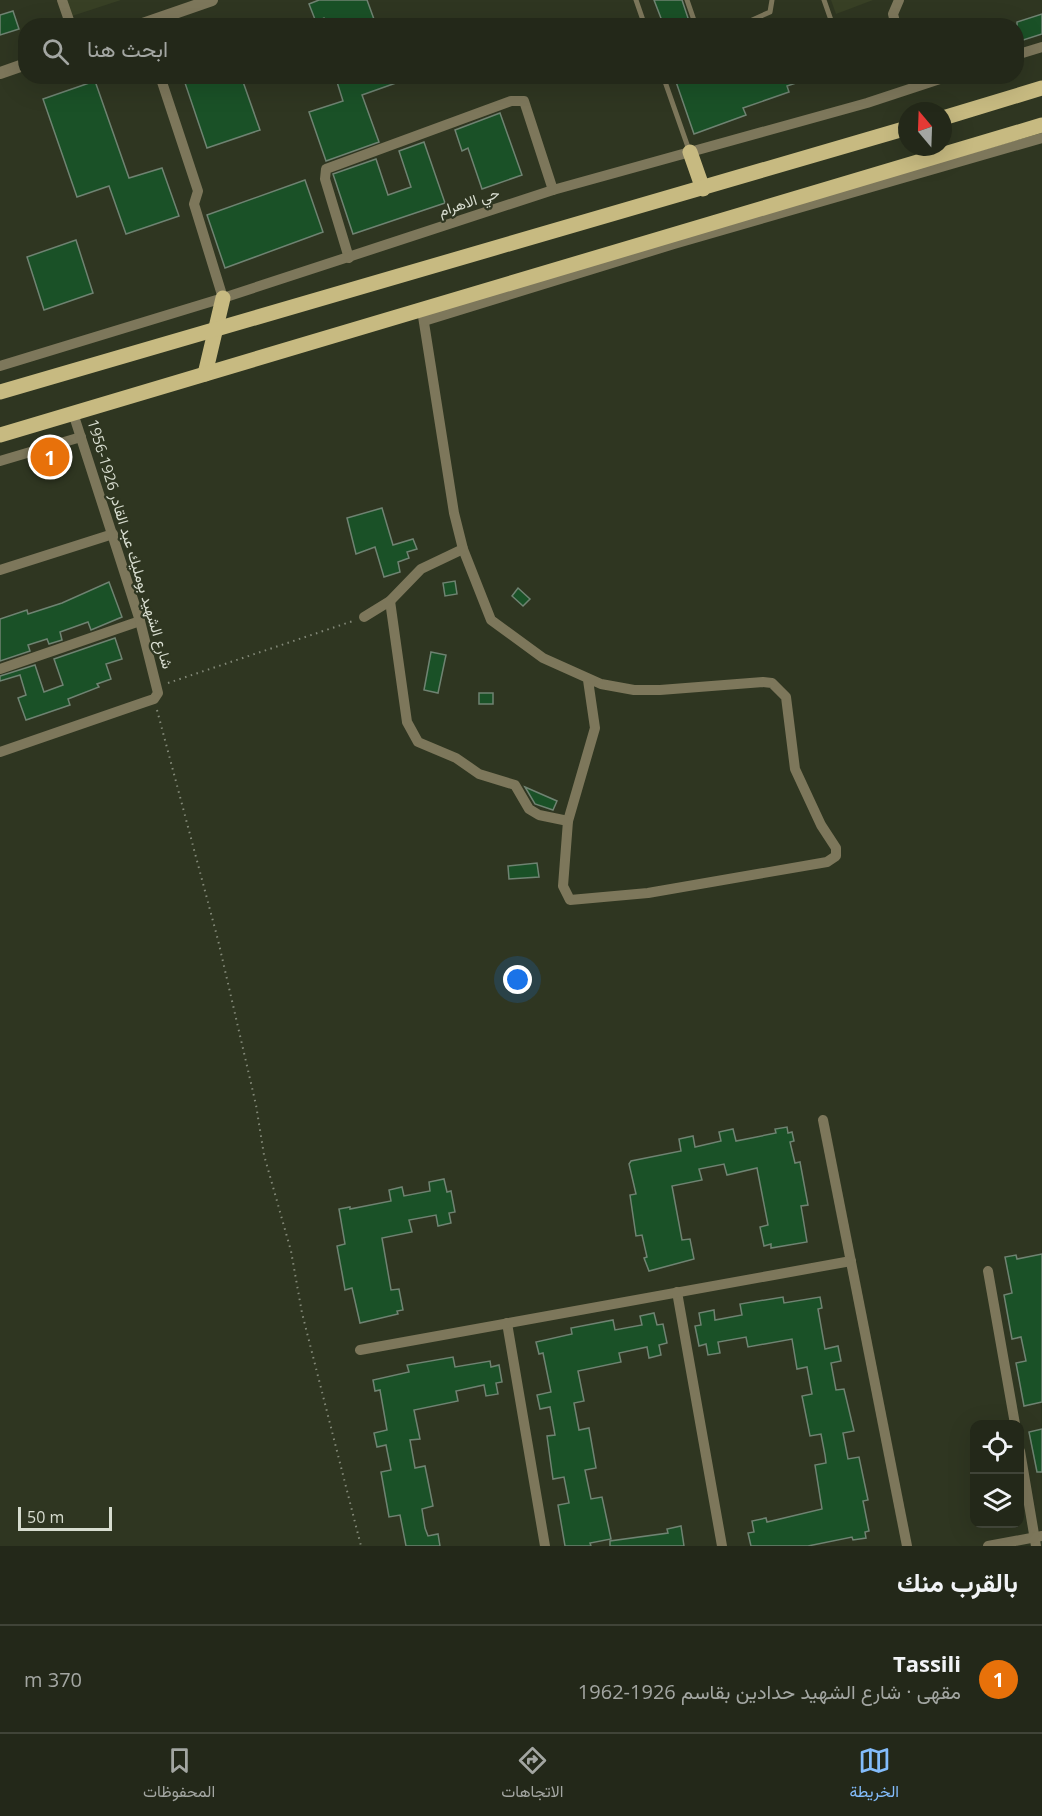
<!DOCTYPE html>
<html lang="ar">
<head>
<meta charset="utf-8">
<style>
	body { margin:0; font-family:"Open Sans",Vazirmatn,sans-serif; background:#2f3426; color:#f1f3f6; direction:rtl }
	.controls { position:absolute; right:18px; bottom:18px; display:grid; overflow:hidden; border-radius:12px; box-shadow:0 6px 24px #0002 }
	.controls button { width:54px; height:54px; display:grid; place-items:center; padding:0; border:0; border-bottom:2px solid #404438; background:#232819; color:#f1f3f6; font:30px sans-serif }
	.compass { position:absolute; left:898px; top:102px; width:54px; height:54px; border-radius:50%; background:#232819; box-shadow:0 6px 24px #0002; rotate:341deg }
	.scale { position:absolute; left:18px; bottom:15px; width:94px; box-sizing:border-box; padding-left:6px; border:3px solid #d8ddd0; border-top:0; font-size:16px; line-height:21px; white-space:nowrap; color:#d8ddd0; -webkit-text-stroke:4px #2f3621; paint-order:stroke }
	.you { position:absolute; left:518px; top:980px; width:21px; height:21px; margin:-15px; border:4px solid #fff; border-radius:50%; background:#1a73e8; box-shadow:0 0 0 9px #1a73e833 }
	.badge { display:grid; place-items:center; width:39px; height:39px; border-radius:50%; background:#83bcfb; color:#fff; font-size:20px; font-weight:700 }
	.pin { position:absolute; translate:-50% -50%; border:3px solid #fff; box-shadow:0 2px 6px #0006 }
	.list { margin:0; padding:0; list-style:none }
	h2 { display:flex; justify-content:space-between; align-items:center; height:78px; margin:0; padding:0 24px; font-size:26px }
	h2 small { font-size:20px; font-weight:400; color:#a3a6a2 }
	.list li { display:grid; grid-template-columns:39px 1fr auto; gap:18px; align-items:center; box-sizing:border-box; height:108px; padding:0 24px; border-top:2px solid #404438 }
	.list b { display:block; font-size:22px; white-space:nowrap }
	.list p { margin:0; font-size:20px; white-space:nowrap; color:#a3a6a2 }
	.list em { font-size:20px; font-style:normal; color:#a3a6a2 }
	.icon { flex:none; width:33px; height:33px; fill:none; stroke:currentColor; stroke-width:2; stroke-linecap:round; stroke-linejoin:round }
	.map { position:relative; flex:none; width:1042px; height:1546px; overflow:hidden; direction:ltr }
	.search { position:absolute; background:#232819; box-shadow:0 6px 24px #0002; left:18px; right:18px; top:18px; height:66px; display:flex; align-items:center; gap:15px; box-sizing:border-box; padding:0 21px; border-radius:24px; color:#a3a6a2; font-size:22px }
	.sheet { height:186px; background:#232819 }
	nav { display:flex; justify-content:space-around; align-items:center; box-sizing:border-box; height:84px; border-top:2px solid #404438; background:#232819; font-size:16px; color:#a3a6a2 }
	nav a { display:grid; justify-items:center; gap:3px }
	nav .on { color:#83bcfb }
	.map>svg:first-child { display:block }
	.built { fill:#384025 }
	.building { fill:#1a5127; stroke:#6f8372; stroke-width:1.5 }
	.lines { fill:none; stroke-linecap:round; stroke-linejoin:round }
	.path { stroke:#838978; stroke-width:2; stroke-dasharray:1.5 4.5; stroke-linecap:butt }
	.service { stroke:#7d775b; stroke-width:5 }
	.minor { stroke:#7d775b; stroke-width:10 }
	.tertiary { stroke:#7d775b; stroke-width:12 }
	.primary { stroke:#c7ba81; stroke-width:15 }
	.labels { text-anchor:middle; stroke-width:4.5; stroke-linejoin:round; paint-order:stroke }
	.street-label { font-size:15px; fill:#d8ddd0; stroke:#2f3621 }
</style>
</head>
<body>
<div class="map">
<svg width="1042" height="1546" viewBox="0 0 1042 1546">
	<rect width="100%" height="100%" fill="#2f3621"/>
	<g class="built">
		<polygon points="66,0 121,0 72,16"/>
		<polygon points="831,0 873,0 836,14"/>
	</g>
	<g class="building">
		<polygon points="319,0 367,0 375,22 373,26 327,26 324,18 316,22 309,4"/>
		<polygon points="654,0 682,0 689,21 675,26 664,26"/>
		<polygon points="13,11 19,29 0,35 0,15"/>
		<polygon points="1042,14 1042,34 1017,42 1017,22"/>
		<polygon points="193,76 241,76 260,130 207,148 184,80"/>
		<polygon points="345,76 410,78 362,95 379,142 326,161 309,112 343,101 337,82 346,79"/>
		<polygon points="674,76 811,76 811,78 787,86 789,92 743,108 746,115 694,134"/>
		<polygon points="95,81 129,178 162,168 179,216 126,234 109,186 77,197 43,99"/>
		<polygon points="500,113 522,175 482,189 468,148 462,151 455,130"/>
		<polygon points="424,142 445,203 353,234 333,174 376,159 388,195 411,187 399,151"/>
		<polygon points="305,180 323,232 225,268 207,215"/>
		<polygon points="76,240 93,293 44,310 27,257"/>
		<polygon points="382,508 393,545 413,539 417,549 407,552 409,558 398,562 400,572 384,577 375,547 356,554 347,518"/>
		<polygon points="455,581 457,594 445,596 443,583"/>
		<polygon points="109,582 122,617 91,630 88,622 60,632 62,640 49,644 47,639 28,645 30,651 0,661 0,619 27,610 28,614 62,603"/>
		<polygon points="518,588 530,599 523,606 512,596"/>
		<polygon points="115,638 122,659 106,664 111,679 97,684 99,687 68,699 70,705 26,720 18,698 26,695 20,675 0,681 0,676 35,665 44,692 63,685 54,659"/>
		<polygon points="431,652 446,655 438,693 424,690"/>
		<rect x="479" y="693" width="14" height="11"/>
		<polygon points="525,787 557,801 553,810 535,804"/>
		<polygon points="537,863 539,877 509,879 508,866"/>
		<polygon points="787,1127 788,1133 792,1132 794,1141 790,1142 795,1163 800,1162 808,1205 801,1206 807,1242 771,1248 771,1244 764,1246 760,1227 768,1225 757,1168 727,1175 724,1164 699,1169 702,1180 672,1186 682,1240 690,1239 694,1259 649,1271 644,1258 647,1257 642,1235 636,1236 630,1195 636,1194 629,1164 631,1161 681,1151 679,1139 693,1136 695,1147 721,1141 719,1132 733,1129 736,1141 776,1133 775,1129"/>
		<polygon points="444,1179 447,1192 451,1191 455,1212 449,1213 451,1223 438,1226 436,1215 409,1220 412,1232 382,1238 391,1290 399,1289 403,1310 397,1311 398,1314 360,1323 352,1288 345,1290 342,1273 337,1246 345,1244 339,1209 350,1207 350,1209 391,1201 389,1190 402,1187 404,1196 430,1191 429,1182"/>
		<polygon points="1042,1254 1042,1402 1024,1406 1016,1363 1026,1361 1021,1337 1012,1339 1004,1295 1012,1293 1005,1257 1016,1255 1017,1259"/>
		<polygon points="783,1297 784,1303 820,1297 822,1308 818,1309 825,1349 838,1346 841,1361 831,1363 836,1390 844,1389 854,1431 843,1433 848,1459 859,1457 864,1481 868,1500 863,1501 869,1531 865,1532 866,1538 853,1540 852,1537 808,1546 751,1546 748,1533 754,1532 752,1521 766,1518 767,1522 822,1509 815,1465 826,1463 825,1455 821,1434 810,1436 802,1396 812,1394 807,1367 797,1369 792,1339 748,1347 746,1337 718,1342 720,1353 708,1355 706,1344 699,1346 695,1326 701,1325 699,1313 714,1310 715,1320 742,1315 740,1304"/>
		<polygon points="654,1313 657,1325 663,1324 667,1343 659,1345 661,1355 649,1358 647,1347 619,1353 621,1362 578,1371 584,1401 574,1403 579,1430 589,1428 596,1468 585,1470 591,1499 602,1497 611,1539 590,1543 591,1546 565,1546 558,1505 569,1503 564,1477 553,1479 551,1465 547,1436 555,1435 550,1407 540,1409 537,1395 551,1392 543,1353 539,1354 536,1342 572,1334 571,1328 613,1320 615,1330 642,1325 640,1316"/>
		<polygon points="453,1357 455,1367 490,1361 491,1367 499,1365 502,1382 496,1383 498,1394 486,1396 484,1385 456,1391 458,1401 414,1410 420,1439 410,1440 415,1468 425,1466 433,1506 422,1509 425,1528 428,1536 438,1534 440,1546 406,1546 400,1515 389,1517 381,1472 391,1470 386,1445 377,1447 374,1433 387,1430 380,1390 375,1391 373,1380 409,1372 407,1365"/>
		<polygon points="1042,1429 1042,1472 1037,1472 1029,1432"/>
		<polygon points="681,1526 684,1546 610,1546 610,1541 668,1533 667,1529"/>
	</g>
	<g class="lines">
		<g class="path">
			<polyline points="168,683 353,621"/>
			<polyline points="157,710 218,940 256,1105 264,1155 291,1251 302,1313 361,1546"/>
		</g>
		<g class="service">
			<polyline points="636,0 645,26"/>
			<polyline points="687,0 696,26"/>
			<polyline points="824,0 831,20 830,26"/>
			<polyline points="739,26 770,12 772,0"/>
			<polyline points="663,76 689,150"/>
		</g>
		<g class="minor">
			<polyline points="62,0 71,26"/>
			<polyline points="896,26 893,14 899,0"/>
			<polyline points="1016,55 1042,47"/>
			<polyline points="160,76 198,191 194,204 223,298"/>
			<polyline points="349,258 325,179 326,169 511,101 524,101 553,190"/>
			<polyline points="422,310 454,513 463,549 491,620 543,658 601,684 634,690 660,690 763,682 772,683 786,697 795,769 821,825 836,848 836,856 827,862 648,893 570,900 563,886 568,821 595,728 588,680"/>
			<polyline points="424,321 674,244 1042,138"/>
			<polyline points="0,366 223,298 553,190 867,103 949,76"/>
			<polyline points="0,461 81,437"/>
			<polyline points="0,570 113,534"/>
			<polyline points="390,601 407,722 418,742 456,758 479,774 515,785 529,809 539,815 568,821"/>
			<polyline points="364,617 390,601 421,569 463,549"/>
			<polyline points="0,669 140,621"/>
			<polyline points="0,752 145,702 154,699 158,693 140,621 73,413"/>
			<polyline points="823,1120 907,1546"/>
			<polyline points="988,1271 1015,1424"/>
			<polyline points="677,1292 722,1546"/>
			<polyline points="507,1323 545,1546"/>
			<polyline points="360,1350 851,1261"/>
			<polyline points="1020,1451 1036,1546"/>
			<polyline points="988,1546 1042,1536"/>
		</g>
		<g class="tertiary">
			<polyline points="137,26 212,0"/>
			<polyline points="0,73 26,64"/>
		</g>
		<g class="primary">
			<polyline points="943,118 1042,88"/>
			<polyline points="690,152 703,189"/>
			<polyline points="205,374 223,298"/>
			<polyline points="0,392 907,128"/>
			<polyline points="0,435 1042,125"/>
		</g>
	</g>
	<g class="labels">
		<g class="street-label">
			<text transform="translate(469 202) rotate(-18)" y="5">حي الاهرام</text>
			<text transform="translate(130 544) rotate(73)" y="5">شارع الشهيد بومليك عبد القادر 1926-1956</text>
		</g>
	</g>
</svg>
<div class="controls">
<button><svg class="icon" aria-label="locate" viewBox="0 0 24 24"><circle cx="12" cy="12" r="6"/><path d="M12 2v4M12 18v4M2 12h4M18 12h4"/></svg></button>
<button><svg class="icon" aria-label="layers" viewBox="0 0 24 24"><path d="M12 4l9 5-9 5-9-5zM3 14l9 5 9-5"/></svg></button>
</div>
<svg class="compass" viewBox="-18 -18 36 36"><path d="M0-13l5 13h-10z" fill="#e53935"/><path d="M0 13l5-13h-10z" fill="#a3a6a2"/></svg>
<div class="scale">50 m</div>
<div class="you"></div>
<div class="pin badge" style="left:50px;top:457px;background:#e8710a">1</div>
<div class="search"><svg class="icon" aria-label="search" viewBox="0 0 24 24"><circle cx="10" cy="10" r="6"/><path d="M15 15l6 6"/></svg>ابحث هنا</div>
</div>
<section class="sheet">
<h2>بالقرب منك<small></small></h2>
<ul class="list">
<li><span class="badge" style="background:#e8710a">1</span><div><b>Tassili</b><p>مقهى · شارع الشهيد حدادين بقاسم 1926-1962</p></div><em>370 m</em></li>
</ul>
</section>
<nav>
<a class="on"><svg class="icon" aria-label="map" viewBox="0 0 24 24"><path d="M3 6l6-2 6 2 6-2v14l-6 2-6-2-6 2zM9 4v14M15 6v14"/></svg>الخريطة</a>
<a><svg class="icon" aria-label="directions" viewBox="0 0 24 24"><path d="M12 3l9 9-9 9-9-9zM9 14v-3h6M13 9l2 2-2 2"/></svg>الاتجاهات</a>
<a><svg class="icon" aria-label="saved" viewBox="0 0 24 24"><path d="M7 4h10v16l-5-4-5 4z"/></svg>المحفوظات</a>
</nav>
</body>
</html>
